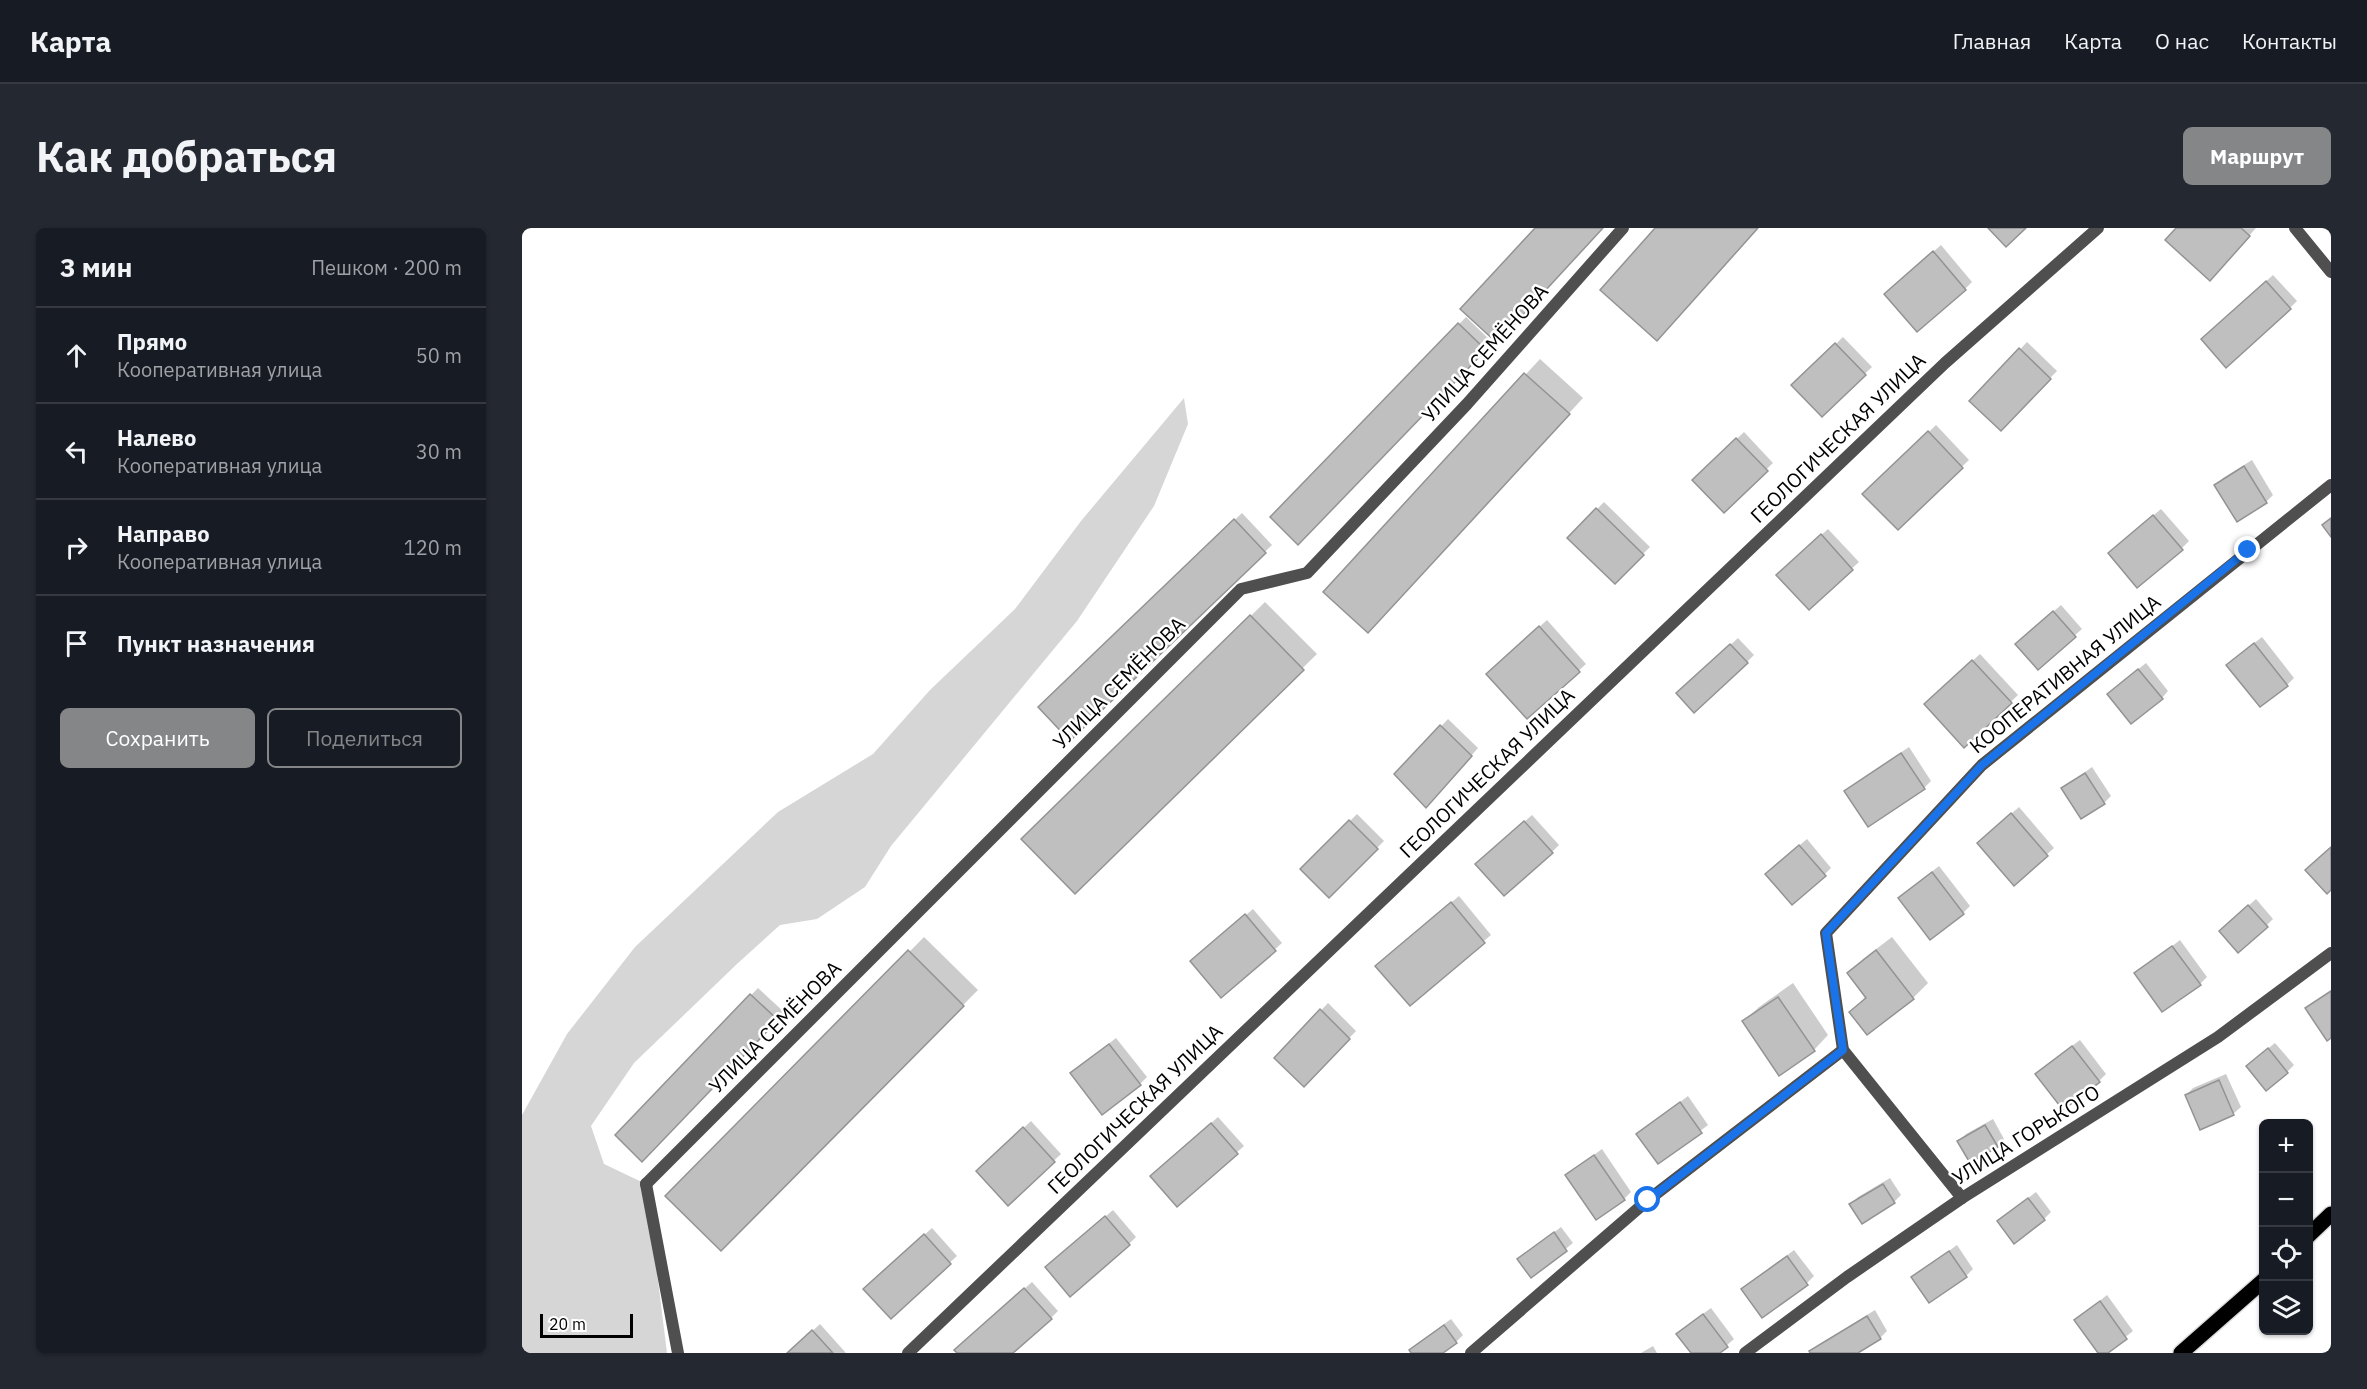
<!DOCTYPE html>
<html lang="ru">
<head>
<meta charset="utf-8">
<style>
	body { margin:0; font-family:"IBM Plex Sans",sans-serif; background:#242831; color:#f1f3f6 }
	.controls { position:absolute; right:18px; bottom:18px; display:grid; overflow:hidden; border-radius:9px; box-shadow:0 2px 4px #0004 }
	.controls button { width:54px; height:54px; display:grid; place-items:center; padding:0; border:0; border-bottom:2px solid #363941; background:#171b24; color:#f1f3f6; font:30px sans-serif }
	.scale { position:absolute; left:18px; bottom:15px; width:93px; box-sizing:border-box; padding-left:6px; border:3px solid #000; border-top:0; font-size:16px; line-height:21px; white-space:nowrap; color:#000; -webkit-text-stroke:4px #fff; paint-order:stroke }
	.stop { position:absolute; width:18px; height:18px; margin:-14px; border:4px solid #1a73e8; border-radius:50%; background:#fff }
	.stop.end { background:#1a73e8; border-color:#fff; box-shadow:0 2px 6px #0008 }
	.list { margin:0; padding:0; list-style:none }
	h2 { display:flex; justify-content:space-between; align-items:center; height:78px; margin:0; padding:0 24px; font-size:26px }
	h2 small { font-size:20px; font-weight:400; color:#9ea1a6 }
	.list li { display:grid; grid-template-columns:39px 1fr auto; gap:18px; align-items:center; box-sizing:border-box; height:96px; padding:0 24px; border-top:2px solid #363941 }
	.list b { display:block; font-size:22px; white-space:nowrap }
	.list p { margin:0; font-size:20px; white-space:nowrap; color:#9ea1a6 }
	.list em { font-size:20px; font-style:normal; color:#9ea1a6 }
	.actions { display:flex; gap:12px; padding:18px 24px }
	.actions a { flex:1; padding:14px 0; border:2px solid #858687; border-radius:9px; text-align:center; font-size:21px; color:#858687 }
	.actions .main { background:#858687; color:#fff }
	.icon { flex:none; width:33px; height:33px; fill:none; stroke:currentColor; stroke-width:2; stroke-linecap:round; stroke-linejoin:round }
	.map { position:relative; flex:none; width:1809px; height:1125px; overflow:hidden; border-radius:9px }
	header { display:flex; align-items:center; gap:36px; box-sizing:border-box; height:84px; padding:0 30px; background:#171b24; border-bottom:2px solid #363941 }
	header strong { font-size:28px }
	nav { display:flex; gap:33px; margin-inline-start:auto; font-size:21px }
	.intro { display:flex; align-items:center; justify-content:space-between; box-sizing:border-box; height:144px; padding:0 36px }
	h1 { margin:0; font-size:42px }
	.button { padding:15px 27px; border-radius:9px; background:#858687; color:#fff; font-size:21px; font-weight:700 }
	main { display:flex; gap:36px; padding:0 36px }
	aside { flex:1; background:#171b24; border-radius:9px; box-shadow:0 2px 4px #0004 }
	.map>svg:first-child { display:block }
	.green { fill:#d6d6d6 }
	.shadow { fill:#0003 }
	.building { fill:#bfbfbf; stroke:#939393; stroke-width:1.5 }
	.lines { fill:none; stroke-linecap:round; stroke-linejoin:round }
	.primary-casing { stroke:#dbdbdb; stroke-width:18 }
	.lane { stroke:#4f4f4f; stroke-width:12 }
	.street { stroke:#4f4f4f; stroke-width:12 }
	.primary { stroke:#000; stroke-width:15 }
	.route { stroke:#1a73e8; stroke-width:8 }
	.labels { text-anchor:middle; stroke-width:5; stroke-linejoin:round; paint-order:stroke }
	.street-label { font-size:20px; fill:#000; stroke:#fff }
</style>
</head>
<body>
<header>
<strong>Карта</strong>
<nav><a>Главная</a><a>Карта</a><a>О нас</a><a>Контакты</a></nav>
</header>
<div class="intro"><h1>Как добраться</h1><a class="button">Маршрут</a></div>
<main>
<aside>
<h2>3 мин<small>Пешком · 200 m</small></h2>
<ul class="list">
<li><svg class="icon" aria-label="ahead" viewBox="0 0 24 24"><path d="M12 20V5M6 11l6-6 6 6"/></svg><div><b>Прямо</b><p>Кооперативная улица</p></div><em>50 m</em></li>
<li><svg class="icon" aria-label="left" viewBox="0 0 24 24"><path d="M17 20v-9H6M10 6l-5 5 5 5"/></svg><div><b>Налево</b><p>Кооперативная улица</p></div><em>30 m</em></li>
<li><svg class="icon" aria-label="right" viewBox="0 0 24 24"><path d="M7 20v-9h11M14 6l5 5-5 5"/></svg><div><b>Направо</b><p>Кооперативная улица</p></div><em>120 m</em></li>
<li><svg class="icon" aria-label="arrive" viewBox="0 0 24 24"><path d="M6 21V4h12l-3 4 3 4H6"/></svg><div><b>Пункт назначения</b></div></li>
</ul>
<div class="actions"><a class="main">Сохранить</a><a>Поделиться</a></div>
</aside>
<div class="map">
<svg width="1809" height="1125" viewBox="0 0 1809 1125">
	<rect width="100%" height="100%" fill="#fff"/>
	<polygon class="green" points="662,170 666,196 632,278 555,393 369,618 343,659 295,691 258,697 216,735 112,835 69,898 82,936 124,956 145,1125 0,1125 0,887 45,806 113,719 256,584 351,526 408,462 493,381 559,293"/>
	<g class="shadow">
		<polygon points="1656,0 1734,0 1695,44"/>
		<polygon points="1419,17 1450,54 1443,61 1371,59"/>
		<polygon points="1751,47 1775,73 1768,80 1688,105"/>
		<polygon points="944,89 970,114 776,315 750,289"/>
		<polygon points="1321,109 1350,139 1300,186 1271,157"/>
		<polygon points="1505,114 1535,143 1479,201 1450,173"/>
		<polygon points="1018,131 1061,170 861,389 803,364"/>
		<polygon points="1414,197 1447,232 1376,300 1343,266"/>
		<polygon points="1222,204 1251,235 1202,282 1172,252"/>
		<polygon points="1730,232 1751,267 1744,274 1694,257 1701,250"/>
		<polygon points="1082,274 1128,319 1093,354 1047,310"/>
		<polygon points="1639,281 1667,313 1660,320 1595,318"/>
		<polygon points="720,285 750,317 548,511 518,480"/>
		<polygon points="1306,301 1337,334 1287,380 1263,340"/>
		<polygon points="743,374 795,426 553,664 501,611"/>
		<polygon points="1539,377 1560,401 1516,440 1502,409"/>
		<polygon points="1025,392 1064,436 1006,489 973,439"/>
		<polygon points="1740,409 1772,450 1765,457 1713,430"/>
		<polygon points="1216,410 1232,427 1225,434 1163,459"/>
		<polygon points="1458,426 1496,467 1442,518 1411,469"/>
		<polygon points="1624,435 1646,463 1640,470 1594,459"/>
		<polygon points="926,491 956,520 911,571 874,546"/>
		<polygon points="1387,519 1409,553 1402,560 1347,597 1324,564 1331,557"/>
		<polygon points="1570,539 1589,568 1582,575 1541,560"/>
		<polygon points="1497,579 1532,620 1492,656 1464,608"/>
		<polygon points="835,586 862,613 807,668 780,641"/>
		<polygon points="1010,587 1037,617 1030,624 962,629"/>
		<polygon points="1285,611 1309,640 1302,647 1252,639"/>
		<polygon points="1417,638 1448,678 1441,685 1385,663"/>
		<polygon points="937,668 969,707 888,776 862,731"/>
		<polygon points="1734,671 1751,691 1744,698 1706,696"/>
		<polygon points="731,681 760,715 699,768 677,727"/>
		<polygon points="402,709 456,762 199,1021 146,968"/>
		<polygon points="1370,709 1406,755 1391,770 1329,784 1344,768 1327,745 1341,731"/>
		<polygon points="1658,712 1685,749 1678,756 1614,746"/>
		<polygon points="1271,755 1306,807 1292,822 1222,793 1237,779"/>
		<polygon points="236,760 262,784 120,931 95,907"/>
		<polygon points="1809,762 1809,808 1785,780"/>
		<polygon points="806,775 834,803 782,857 754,830"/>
		<polygon points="594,810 625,849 618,856 557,839"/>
		<polygon points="1558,812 1584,846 1577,853 1522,839"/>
		<polygon points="1753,815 1772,837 1765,844 1733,831"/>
		<polygon points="1704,846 1719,879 1711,886 1664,867 1671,860"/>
		<polygon points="1166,868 1186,897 1137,934 1116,906"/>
		<polygon points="696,889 722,918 655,977 637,941"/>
		<polygon points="1471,891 1482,911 1475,918 1437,913 1444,906"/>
		<polygon points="509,893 539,926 486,976 463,937"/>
		<polygon points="1080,921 1109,964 1102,971 1045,947"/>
		<polygon points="1368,950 1379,967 1372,974 1329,976 1336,969"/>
		<polygon points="1514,964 1529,984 1522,991 1484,987"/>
		<polygon points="591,982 614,1009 607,1016 532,1033"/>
		<polygon points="1039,999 1051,1015 1010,1048 997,1031"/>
		<polygon points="410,1000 435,1028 369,1089 350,1054"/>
		<polygon points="1435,1017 1451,1041 1444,1048 1391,1049"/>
		<polygon points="1272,1022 1292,1048 1285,1055 1221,1061"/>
		<polygon points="510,1054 536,1083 529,1090 489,1125 437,1125 441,1115"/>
		<polygon points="1585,1067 1611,1103 1583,1125 1578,1125 1554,1092"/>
		<polygon points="1189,1080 1212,1111 1196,1125 1171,1125 1163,1099"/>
		<polygon points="1353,1082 1365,1103 1358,1110 1333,1125 1290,1125 1296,1117"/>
		<polygon points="929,1091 941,1107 934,1114 919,1125 891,1125 889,1122 896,1115"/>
		<polygon points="298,1096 324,1125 267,1125"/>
		<polygon points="1131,1118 1135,1125 1119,1125"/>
	</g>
	<g class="building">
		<polygon points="1013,0 1081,0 975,115 938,81"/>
		<polygon points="1133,0 1236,0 1135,113 1078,62"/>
		<polygon points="1466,0 1504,0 1484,19"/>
		<polygon points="1654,0 1719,0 1728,8 1688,53 1643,12"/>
		<polygon points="1411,23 1444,62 1395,104 1362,66"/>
		<polygon points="1744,53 1769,81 1704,140 1679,111"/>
		<polygon points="936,95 964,122 776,317 748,289"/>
		<polygon points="1313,115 1344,147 1300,189 1269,157"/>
		<polygon points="1497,120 1529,151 1479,203 1447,173"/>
		<polygon points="1002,145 1048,186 846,405 801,364"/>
		<polygon points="1406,203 1441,240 1376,302 1340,266"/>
		<polygon points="1214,210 1246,243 1202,285 1170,252"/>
		<polygon points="1722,238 1745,275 1715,294 1692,257"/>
		<polygon points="1074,280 1122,327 1093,356 1045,310"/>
		<polygon points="1631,287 1661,322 1615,360 1586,325"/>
		<polygon points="1809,290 1809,309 1800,297"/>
		<polygon points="712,291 744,325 548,513 516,479"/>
		<polygon points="1299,306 1331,342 1287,382 1254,347"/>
		<polygon points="1531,383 1554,409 1516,442 1493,416"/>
		<polygon points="728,387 782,442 553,666 499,611"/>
		<polygon points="1017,398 1058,444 1005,491 964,446"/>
		<polygon points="1732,415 1766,458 1738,479 1704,437"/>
		<polygon points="1208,416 1226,435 1172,485 1154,465"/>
		<polygon points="1450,432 1490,475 1442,520 1402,476"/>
		<polygon points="1616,441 1641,471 1609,496 1585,466"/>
		<polygon points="918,497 950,528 904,580 872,546"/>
		<polygon points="1379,525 1403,561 1346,599 1322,563"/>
		<polygon points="1563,545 1583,576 1559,591 1539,560"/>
		<polygon points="1489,585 1526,628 1492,658 1455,615"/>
		<polygon points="827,592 856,621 807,670 778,641"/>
		<polygon points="1002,593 1031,625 982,668 953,636"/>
		<polygon points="1277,617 1304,648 1270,677 1243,646"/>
		<polygon points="1809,619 1809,662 1805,666 1783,642"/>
		<polygon points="1410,644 1442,686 1408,712 1376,670"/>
		<polygon points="929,674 963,715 888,778 853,738"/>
		<polygon points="1726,677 1746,699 1716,725 1697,703"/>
		<polygon points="723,686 754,723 699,770 668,733"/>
		<polygon points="1650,718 1679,757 1640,784 1612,745"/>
		<polygon points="386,722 442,778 199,1023 143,968"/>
		<polygon points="1354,722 1392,771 1345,807 1327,784 1344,770 1325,745"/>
		<polygon points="1809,763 1809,810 1805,813 1783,780"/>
		<polygon points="228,766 256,792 120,934 93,907"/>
		<polygon points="1256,769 1293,823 1257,848 1220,793"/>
		<polygon points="798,781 828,811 782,859 752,830"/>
		<polygon points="587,816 619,857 580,887 548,845"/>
		<polygon points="1550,818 1578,854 1541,882 1513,846"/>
		<polygon points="1746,820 1766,845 1744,863 1724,838"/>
		<polygon points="1697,852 1712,887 1678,902 1663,867"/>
		<polygon points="1158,874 1180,905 1136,936 1114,906"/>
		<polygon points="689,895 716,926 655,979 628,948"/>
		<polygon points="1463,897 1476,919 1448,935 1435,913"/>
		<polygon points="501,899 533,934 486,978 454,943"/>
		<polygon points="1072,927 1103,972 1074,992 1043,947"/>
		<polygon points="1361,956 1373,975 1340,996 1327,976"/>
		<polygon points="1506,970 1523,992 1492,1016 1475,993"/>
		<polygon points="583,988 608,1017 548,1069 523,1039"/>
		<polygon points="1032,1004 1045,1023 1009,1050 995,1031"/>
		<polygon points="402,1006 429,1036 369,1091 341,1061"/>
		<polygon points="1427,1023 1445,1049 1407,1075 1389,1049"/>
		<polygon points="1265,1028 1286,1057 1240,1090 1219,1061"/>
		<polygon points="502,1060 530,1091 491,1125 435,1125 432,1122"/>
		<polygon points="1578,1073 1605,1111 1586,1125 1576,1125 1552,1092"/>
		<polygon points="1181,1086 1206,1119 1198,1125 1169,1125 1154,1106"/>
		<polygon points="1345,1088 1359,1111 1336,1125 1288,1125 1287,1123"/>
		<polygon points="922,1097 935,1115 921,1125 889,1125 887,1122"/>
		<polygon points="290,1102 311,1125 265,1125"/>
	</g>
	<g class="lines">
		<g class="primary-casing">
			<g id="primary">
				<polyline points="1786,1008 1809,986"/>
				<polyline points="1659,1125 1742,1052"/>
			</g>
		</g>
		<polyline class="lane" points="124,956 156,1125"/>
		<g class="street">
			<polyline points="1773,0 1809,44"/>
			<polyline points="124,956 719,361 785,345 945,176 1101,0"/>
			<polyline points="1440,970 1321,822 1304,705 1460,537 1809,257"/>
			<polyline points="386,1125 1423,135 1576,0"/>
			<polyline points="949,1125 1126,972 1321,822"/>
			<polyline points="1223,1125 1325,1049 1440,970 1696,809 1809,725"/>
		</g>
		<use href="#primary" class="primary"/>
	</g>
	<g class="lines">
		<polyline class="route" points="1126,972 1321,822 1304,705 1460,537 1726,322"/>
	</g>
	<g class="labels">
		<g class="street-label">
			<text transform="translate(963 125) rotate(-48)" y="7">УЛИЦА СЕМЁНОВА</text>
			<text transform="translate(1316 210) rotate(-44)" y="7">ГЕОЛОГИЧЕСКАЯ УЛИЦА</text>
			<text transform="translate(1543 446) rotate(-39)" y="7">КООПЕРАТИВНАЯ УЛИЦА</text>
			<text transform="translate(597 455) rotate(-45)" y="7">УЛИЦА СЕМЁНОВА</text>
			<text transform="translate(965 545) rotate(-44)" y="7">ГЕОЛОГИЧЕСКАЯ УЛИЦА</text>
			<text transform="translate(253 799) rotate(-45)" y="7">УЛИЦА СЕМЁНОВА</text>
			<text transform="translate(613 881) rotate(-44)" y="7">ГЕОЛОГИЧЕСКАЯ УЛИЦА</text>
			<text transform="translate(1504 907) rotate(-32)" y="7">УЛИЦА ГОРЬКОГО</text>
		</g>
	</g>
</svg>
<div class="controls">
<button>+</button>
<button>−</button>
<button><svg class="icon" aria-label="locate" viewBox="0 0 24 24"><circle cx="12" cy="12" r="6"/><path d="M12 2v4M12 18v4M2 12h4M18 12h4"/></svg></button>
<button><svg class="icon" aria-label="layers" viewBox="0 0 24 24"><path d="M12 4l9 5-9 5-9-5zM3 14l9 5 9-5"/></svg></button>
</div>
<div class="scale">20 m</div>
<div class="stop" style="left:1126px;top:972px"></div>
<div class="stop end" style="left:1726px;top:322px"></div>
</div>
</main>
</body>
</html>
